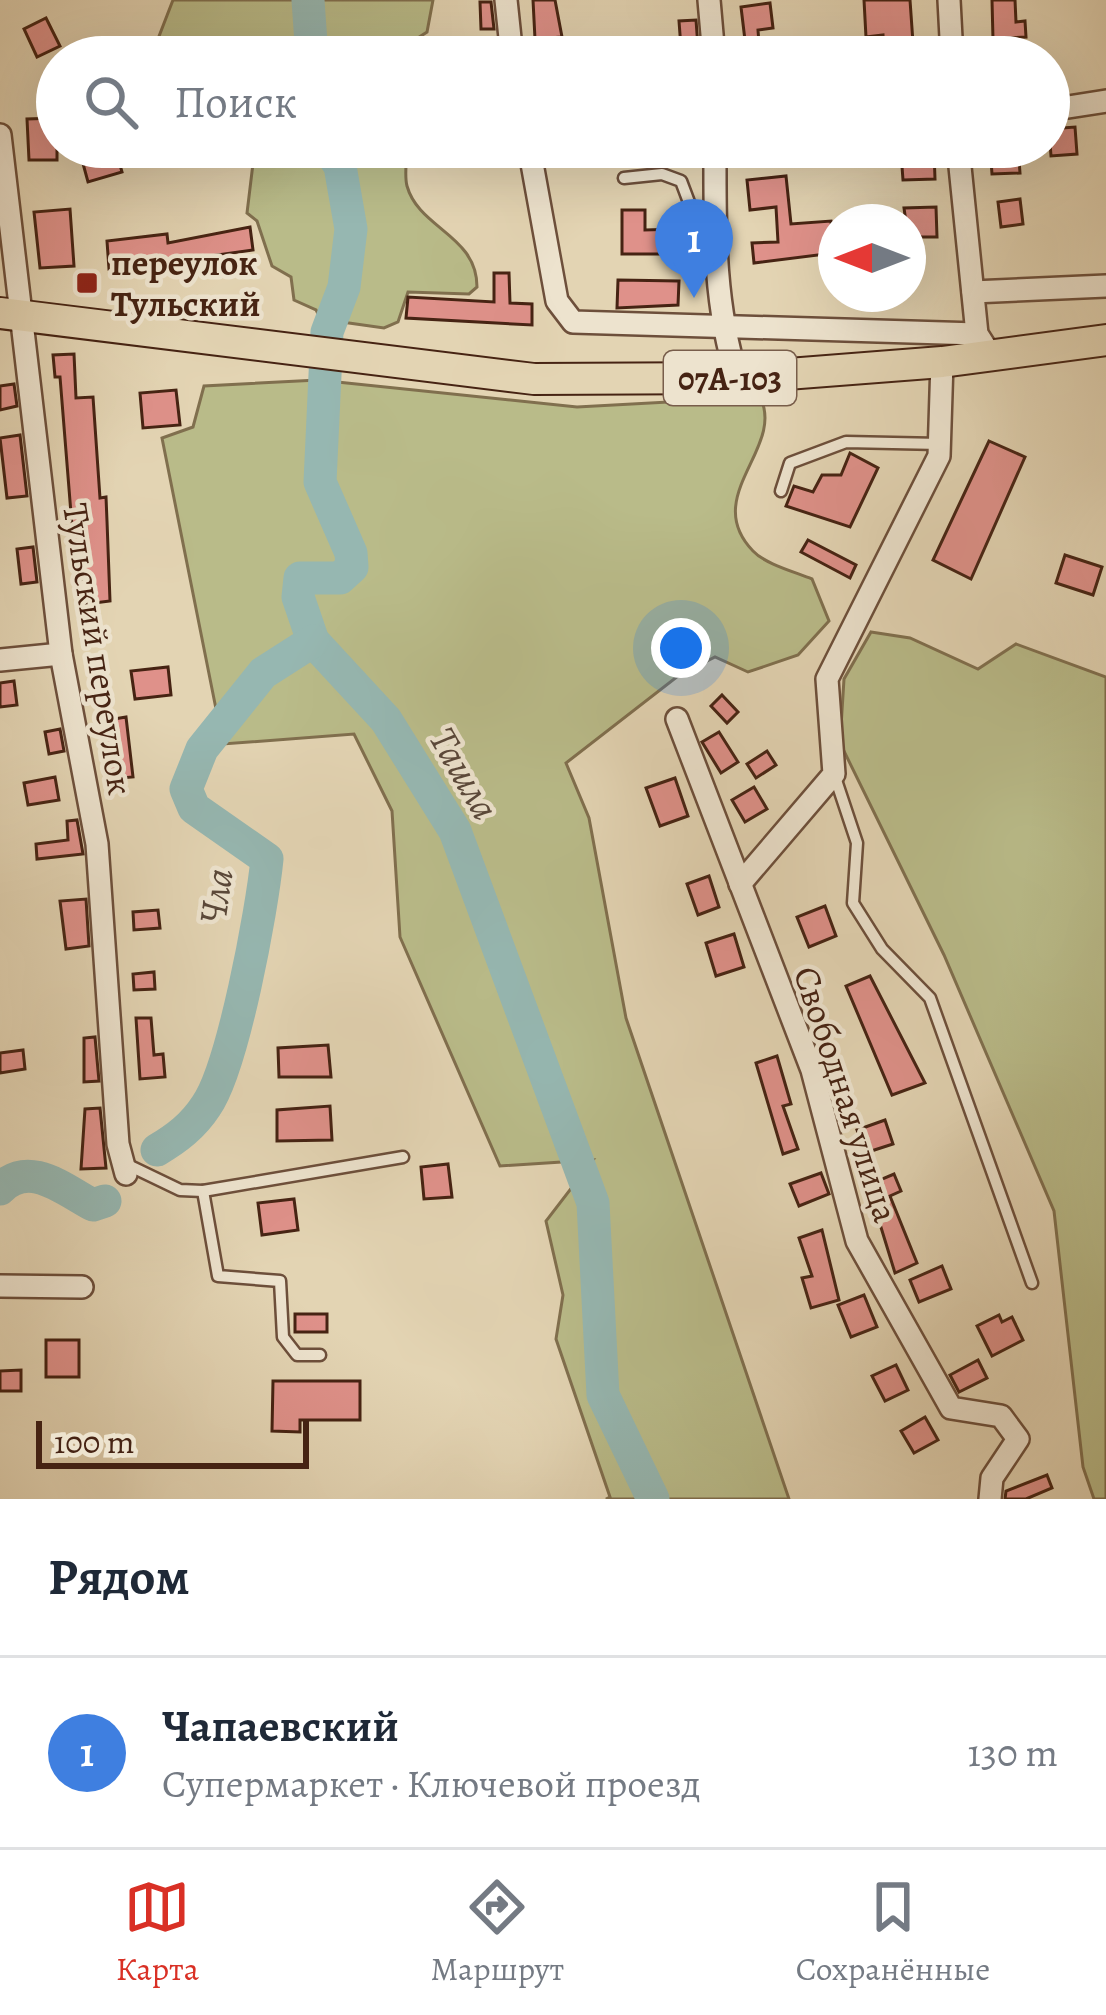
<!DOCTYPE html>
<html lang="ru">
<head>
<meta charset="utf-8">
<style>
	body { margin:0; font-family:Alegreya,serif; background:#f6f6f7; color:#1f2937 }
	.compass { position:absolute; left:818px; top:204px; width:108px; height:108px; border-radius:50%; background:#fff; box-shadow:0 12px 48px #0002; rotate:270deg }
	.scale { position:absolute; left:36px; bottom:30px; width:273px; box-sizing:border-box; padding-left:12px; border:6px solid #462313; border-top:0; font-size:33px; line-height:42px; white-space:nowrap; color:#462313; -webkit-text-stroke:9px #ede3ce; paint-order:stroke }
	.you { position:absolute; left:681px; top:648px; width:42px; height:42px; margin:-30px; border:9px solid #fff; border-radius:50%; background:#1a73e8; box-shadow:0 0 0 18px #1a73e833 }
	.badge { display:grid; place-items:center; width:78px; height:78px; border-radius:50%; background:#d93025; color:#fff; font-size:39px; font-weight:700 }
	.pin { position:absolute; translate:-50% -99px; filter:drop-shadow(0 3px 6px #0008) }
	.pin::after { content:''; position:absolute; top:63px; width:42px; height:36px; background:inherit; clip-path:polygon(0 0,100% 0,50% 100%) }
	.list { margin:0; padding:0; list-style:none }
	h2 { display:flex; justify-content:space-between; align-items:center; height:156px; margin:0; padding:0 48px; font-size:51px }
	h2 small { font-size:39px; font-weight:400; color:#747a83 }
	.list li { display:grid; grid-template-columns:78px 1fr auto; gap:36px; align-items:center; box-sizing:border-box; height:192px; padding:0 48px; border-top:3px solid #e0e1e3 }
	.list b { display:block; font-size:45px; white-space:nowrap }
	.list p { margin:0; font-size:39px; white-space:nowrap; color:#747a83 }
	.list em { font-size:39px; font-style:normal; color:#747a83 }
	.icon { flex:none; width:66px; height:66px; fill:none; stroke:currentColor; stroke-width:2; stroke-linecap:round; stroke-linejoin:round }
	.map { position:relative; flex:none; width:1106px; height:1499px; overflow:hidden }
	.search { position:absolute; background:#fff; box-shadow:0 12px 48px #0002; left:36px; right:36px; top:36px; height:132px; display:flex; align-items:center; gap:30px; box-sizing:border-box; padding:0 42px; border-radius:66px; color:#747a83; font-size:45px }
	.sheet { height:348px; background:#fff }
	nav { display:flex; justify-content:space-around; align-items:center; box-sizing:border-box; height:168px; border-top:3px solid #e0e1e3; background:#fff; font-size:33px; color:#747a83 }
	nav a { display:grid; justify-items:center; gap:6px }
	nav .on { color:#d93025 }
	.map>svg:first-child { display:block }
	.green { fill:#b9bb89; stroke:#806f4e; stroke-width:3 }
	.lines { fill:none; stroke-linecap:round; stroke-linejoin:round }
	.river { stroke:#96b7b1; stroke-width:33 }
	.building { fill:#df918a; stroke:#462313; stroke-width:3 }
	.lane-casing { stroke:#6d4f3b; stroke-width:15 }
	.street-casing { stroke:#6d4f3b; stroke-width:26 }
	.primary-casing { stroke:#462313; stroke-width:34 }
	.lane { stroke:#ede3ce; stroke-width:10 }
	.street { stroke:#ede3ce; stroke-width:21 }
	.primary { stroke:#e3d4b3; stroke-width:30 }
	.poi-dot { fill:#8f2418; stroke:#ede3ce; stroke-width:4.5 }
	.labels { text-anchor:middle; stroke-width:9; stroke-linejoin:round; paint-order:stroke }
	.shield { fill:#ede3ce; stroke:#785d4b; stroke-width:3 }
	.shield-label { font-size:33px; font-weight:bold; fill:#462313 }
	.poi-label { font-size:36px; font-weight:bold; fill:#462313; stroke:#ede3ce; text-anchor:start }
	.street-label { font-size:36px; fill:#462313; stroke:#ede3ce }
	.water-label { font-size:39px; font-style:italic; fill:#5a483a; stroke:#ede3ce }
</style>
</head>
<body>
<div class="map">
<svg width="1106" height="1499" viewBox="0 0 1106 1499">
	<rect width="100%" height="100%" fill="#e3d4b3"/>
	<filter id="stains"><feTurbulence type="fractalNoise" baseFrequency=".00167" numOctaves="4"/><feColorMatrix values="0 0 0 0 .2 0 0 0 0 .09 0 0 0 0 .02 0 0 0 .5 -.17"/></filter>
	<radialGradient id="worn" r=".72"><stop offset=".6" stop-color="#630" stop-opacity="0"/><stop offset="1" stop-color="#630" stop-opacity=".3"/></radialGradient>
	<g class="green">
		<polygon points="173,0 433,0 427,32 399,50 399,57 151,57"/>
		<path d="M255 147H407C407 159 404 175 407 186 419 229 477 235 477 287L469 294 408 292 398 322 384 328 321 319 316 310 294 300 291 277 272 266 257 221 247 213Z"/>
		<path d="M318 380 577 407 760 397C786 448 700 496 753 551 765 564 795 572 812 579L829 621 798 655 748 672 715 657 678 676 566 763 589 818 626 1018 789 1499H606L610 1497 556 1339 563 1295 546 1221 593 1160 500 1166 400 937 392 811 354 734 223 744 162 438 193 427 204 386Z"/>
		<polygon points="871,632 910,638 978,669 1016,644 1106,677 1106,1499 1094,1499 1083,1467 1054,1211 944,955 840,743 844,679"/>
	</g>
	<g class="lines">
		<g class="river">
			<polyline points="308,0 312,57"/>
			<polyline points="327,147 340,166 351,229 344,287 327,332 320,482 351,553 352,567 340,578 300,578 298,597 313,641 386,720 455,831 593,1203 603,1395 653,1499"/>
			<path d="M157 1150C177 1138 193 1126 206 1106 233 1068 262 910 267 859L194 808 186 789 202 749 263 673 313 641"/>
			<path d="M0 1189C29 1159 63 1189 93 1205L105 1201"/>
		</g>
	</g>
	<g class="building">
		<polygon points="533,0 555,0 562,37 535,39"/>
		<polygon points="864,0 910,0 914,57 884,57 883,35 866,37"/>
		<polygon points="992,0 1015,0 1016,22 1025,21 1026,37 993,39"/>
		<polygon points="480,2 491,2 494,29 481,29"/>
		<polygon points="770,3 773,28 758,30 760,57 747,57 741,7"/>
		<polygon points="46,18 60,46 37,57 24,29"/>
		<polygon points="696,20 698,47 681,48 679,21"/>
		<polygon points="57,118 57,160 29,160 27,119"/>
		<polygon points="1075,127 1077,154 1051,156 1049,129"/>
		<polygon points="115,147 122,172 88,182 79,149"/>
		<polygon points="990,147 1018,147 1020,173 992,174"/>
		<polygon points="934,151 935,179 903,180 901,153"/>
		<polygon points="786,176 791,224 831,221 834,253 754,263 752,243 778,242 776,207 750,210 747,180"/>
		<polygon points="1020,199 1023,224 1001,227 998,202"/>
		<polygon points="936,207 937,237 908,237 904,208"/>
		<polygon points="70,209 74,266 40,268 34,212"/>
		<polygon points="622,210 645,210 645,230 678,229 679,254 622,254"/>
		<polygon points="250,227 253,250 203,257 204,266 179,270 177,262 109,269 107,241 167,234 168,243"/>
		<polygon points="494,273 509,273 510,303 532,304 532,325 406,318 408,297 494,302"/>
		<polygon points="618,280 679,281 678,305 617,308"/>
		<polygon points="74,354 76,398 93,397 100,498 106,497 107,521 110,601 86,604 81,563 75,563 60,377 55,377 53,355"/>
		<polygon points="14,384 17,406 0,410 0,386"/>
		<polygon points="176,390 180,425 143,428 140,393"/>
		<polygon points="20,435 27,496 7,498 0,438"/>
		<polygon points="989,441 1025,457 971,579 933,560"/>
		<polygon points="850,453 878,468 850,527 786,506 794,486 813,492 822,475 841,475"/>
		<polygon points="808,540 856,565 850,578 801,552"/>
		<polygon points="33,547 37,582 21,584 17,549"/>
		<polygon points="1065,555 1102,567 1093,595 1056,583"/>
		<polygon points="168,667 171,695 135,699 131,671"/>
		<polygon points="14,681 17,705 0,707 0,683"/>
		<polygon points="722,695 738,712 727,723 711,706"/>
		<polygon points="126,717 133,777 109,779 102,721"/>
		<polygon points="60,729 64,751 49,754 45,732"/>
		<polygon points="719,732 738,762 721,773 702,742"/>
		<polygon points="767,751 776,765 756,778 747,764"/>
		<polygon points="55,777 59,800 28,805 24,783"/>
		<polygon points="675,778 688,816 660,826 646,788"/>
		<polygon points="754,787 767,809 745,822 732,800"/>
		<polygon points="77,820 83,854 37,859 36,844 68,840 67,821"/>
		<polygon points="709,876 719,907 698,915 687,884"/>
		<polygon points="86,899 89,946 66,949 60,901"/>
		<polygon points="825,906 836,936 809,947 797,917"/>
		<polygon points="158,910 160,928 134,930 133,912"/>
		<polygon points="734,934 744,967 716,976 706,943"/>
		<polygon points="154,972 155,989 134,990 133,974"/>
		<polygon points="870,976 925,1083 892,1095 846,986"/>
		<polygon points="136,1018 151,1018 154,1055 163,1054 165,1077 140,1079"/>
		<polygon points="95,1037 99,1081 84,1082 84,1038"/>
		<polygon points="328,1045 331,1077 279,1077 278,1048"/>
		<polygon points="23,1050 25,1069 0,1073 0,1053"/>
		<polygon points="777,1056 791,1104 783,1106 798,1149 783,1154 756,1063"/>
		<polygon points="330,1106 332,1140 277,1141 277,1110"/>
		<polygon points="100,1108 106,1168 81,1169 85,1109"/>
		<polygon points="885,1120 893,1144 865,1153 857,1130"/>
		<polygon points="448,1164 452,1197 424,1199 421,1167"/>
		<polygon points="821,1173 829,1194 799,1206 790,1184"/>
		<polygon points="894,1174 901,1191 890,1196 917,1263 895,1273 868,1185"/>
		<polygon points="294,1199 298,1230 262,1235 258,1203"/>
		<polygon points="822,1230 839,1300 811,1308 802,1278 812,1276 799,1238"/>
		<polygon points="942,1266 951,1289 919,1302 910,1280"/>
		<polygon points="864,1295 877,1327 851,1337 838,1305"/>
		<rect x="295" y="1314" width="32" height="18"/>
		<polygon points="999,1315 1002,1322 1012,1317 1023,1340 992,1356 977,1326"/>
		<rect x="46" y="1340" width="33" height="37"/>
		<polygon points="978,1360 987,1378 959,1392 950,1375"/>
		<polygon points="896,1365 908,1390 885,1401 872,1376"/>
		<polygon points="21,1370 21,1391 0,1391 0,1371"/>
		<polygon points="273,1381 360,1381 360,1420 300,1420 300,1432 272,1431"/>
		<polygon points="925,1417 938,1440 914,1453 901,1431"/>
		<polygon points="1047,1475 1052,1488 1026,1499 1005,1499 1006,1491"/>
	</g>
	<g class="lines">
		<g class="lane-casing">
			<g id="lane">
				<polyline points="624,178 662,174 681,181 710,258"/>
				<polyline points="781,491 790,463 846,442 940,444"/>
				<polyline points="835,777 857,843 853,903 882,949 930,998 1032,1283"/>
				<polyline points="128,1165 180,1190 203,1191 403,1157"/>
				<polyline points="203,1191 218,1276 280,1281 283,1337 297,1355 320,1355"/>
			</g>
		</g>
		<g class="street-casing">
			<g id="street">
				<polyline points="506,0 512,57"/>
				<polyline points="709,0 714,57"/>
				<polyline points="949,0 952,57"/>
				<polyline points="1049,110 1106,101"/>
				<polyline points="0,135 61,654 97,844 118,1144 126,1174"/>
				<polyline points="529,147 557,301 573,322 977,334"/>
				<path d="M715 147C715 226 713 301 737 378"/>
				<polyline points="958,147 977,334 984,345"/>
				<polyline points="973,292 1106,286"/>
				<polyline points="0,660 61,654"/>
				<polyline points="677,719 812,1070 857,1241 951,1408 1001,1416 1018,1439 992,1478 990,1499"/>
				<polyline points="740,884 834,774 827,679 939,456 942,362"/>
				<polyline points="0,1286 82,1287"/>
			</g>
		</g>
		<g class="primary-casing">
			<polyline id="primary" points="0,313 534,379 737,378 942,362 1106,340"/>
		</g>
		<use href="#lane" class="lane"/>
		<use href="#street" class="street"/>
		<use href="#primary" class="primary"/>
	</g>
	<rect class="poi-dot" x="75" y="271" width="24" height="24" rx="6"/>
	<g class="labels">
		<rect class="shield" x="664" y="351" width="132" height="54" rx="9"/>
		<g class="shield-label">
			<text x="730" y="390">07А-103</text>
		</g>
		<g class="poi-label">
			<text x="111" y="275">переулок<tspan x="111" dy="41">Тульский</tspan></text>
		</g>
		<g class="street-label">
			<text transform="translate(99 649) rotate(81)" y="13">Тульский переулок</text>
			<text transform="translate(847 1094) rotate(72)" y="13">Свободная улица</text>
		</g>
		<g class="water-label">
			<text transform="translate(465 773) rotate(60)" y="14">Ташла</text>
			<text transform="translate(215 896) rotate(-82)" y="14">Чла</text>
		</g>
	</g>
	<rect width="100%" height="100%" filter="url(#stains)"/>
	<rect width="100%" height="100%" fill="url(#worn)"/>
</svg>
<svg class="compass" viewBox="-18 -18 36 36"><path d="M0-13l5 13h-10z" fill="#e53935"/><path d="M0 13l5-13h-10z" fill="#747a83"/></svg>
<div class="scale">100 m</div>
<div class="you"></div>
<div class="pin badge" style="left:694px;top:298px;background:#3f7fe0">1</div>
<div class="search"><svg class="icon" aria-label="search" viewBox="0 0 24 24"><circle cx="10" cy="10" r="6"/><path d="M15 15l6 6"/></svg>Поиск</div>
</div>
<section class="sheet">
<h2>Рядом<small></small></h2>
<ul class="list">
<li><span class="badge" style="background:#3f7fe0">1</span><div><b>Чапаевский</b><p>Супермаркет · Ключевой проезд</p></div><em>130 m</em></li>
</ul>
</section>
<nav>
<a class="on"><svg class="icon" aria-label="map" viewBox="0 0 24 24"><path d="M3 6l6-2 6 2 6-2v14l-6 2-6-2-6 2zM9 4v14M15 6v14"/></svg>Карта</a>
<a><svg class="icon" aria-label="directions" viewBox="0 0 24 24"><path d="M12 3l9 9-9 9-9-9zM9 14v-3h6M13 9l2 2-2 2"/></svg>Маршрут</a>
<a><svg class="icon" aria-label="saved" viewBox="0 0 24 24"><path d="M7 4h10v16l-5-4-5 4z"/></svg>Сохранённые</a>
</nav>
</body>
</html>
